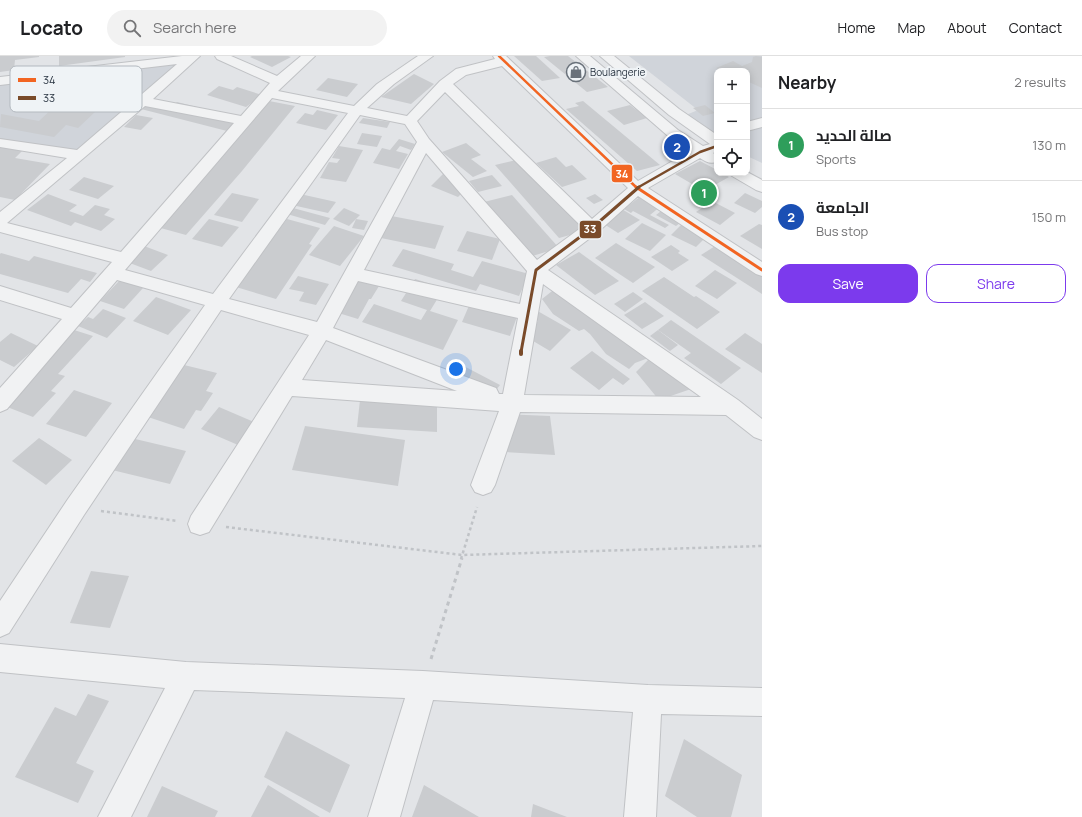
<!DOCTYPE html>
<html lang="en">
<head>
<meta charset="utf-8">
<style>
	body { margin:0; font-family:Manrope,Cairo,sans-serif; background:#f2f2f2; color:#202124 }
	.controls { position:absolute; right:12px; top:12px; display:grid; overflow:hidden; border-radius:8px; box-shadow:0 2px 10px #0003 }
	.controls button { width:36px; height:36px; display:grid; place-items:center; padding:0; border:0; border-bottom:1px solid #e0e0e0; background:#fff; color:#202124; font:20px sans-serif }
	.you { position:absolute; left:456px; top:313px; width:14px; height:14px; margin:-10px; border:3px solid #fff; border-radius:50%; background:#1a73e8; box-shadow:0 0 0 6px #1a73e833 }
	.badge { display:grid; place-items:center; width:26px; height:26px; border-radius:50%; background:#7c3aed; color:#fff; font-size:13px; font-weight:700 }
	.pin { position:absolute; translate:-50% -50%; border:2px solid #fff; box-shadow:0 1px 4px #0006 }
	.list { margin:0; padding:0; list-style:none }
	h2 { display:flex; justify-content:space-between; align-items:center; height:52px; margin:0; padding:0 16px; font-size:17px }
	h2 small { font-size:13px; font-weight:400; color:#757577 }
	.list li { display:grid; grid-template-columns:26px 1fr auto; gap:12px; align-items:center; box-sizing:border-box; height:72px; padding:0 16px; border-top:1px solid #e0e0e0 }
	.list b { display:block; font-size:15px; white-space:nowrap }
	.list p { margin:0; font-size:13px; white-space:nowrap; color:#757577 }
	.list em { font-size:13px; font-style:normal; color:#757577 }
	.actions { display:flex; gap:8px; padding:12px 16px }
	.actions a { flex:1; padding:9px 0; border:1px solid #7c3aed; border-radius:12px; text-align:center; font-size:14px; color:#7c3aed }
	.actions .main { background:#7c3aed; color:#fff }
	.icon { flex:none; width:22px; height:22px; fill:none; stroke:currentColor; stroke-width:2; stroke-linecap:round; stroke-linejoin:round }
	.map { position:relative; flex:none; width:762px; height:761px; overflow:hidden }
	header { display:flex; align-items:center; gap:24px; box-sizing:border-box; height:56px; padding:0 20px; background:#fff; border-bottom:1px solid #e0e0e0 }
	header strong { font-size:19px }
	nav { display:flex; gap:22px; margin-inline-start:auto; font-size:14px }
	.search { width:280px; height:36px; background:#f2f2f2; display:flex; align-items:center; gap:10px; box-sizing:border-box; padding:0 14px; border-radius:22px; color:#757577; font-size:15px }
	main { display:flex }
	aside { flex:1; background:#fff }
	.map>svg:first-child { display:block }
	.built { fill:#d0d4da }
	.building { fill:#cacccf }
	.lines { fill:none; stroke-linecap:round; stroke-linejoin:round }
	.minor-casing { stroke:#c0c2c5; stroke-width:2 }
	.path-far1 { stroke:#c0c3c7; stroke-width:2.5; stroke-dasharray:3 3; stroke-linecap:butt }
	.path { stroke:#c0c3c7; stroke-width:3; stroke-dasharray:4 4; stroke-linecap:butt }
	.minor { fill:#f1f2f3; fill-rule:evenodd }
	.bus-1-far1-casing { stroke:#eff3f6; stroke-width:4.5 }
	.bus-1-casing { stroke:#eff3f6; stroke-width:5.5 }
	.bus-2-far2-casing { stroke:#eff3f6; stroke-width:4.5 }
	.bus-2-far1-casing { stroke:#eff3f6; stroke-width:5.5 }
	.bus-2-casing { stroke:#eff3f6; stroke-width:7 }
	.bus-1-far1 { stroke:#f26522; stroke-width:2.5 }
	.bus-1 { stroke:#f26522; stroke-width:3 }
	.bus-2-far2 { stroke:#7a4b2a; stroke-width:2.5 }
	.bus-2-far1 { stroke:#7a4b2a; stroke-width:3 }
	.bus-2 { stroke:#7a4b2a; stroke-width:4 }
	.labels { text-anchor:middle; stroke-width:4; stroke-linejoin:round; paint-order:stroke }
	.far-poi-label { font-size:10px; fill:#283340; stroke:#eff3f6; text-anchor:start }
	.key { fill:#eff3f6; stroke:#b3b9bf; stroke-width:1 }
	.key-label { font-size:11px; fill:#283340 }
	.line-badge { stroke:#eff3f6; stroke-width:1.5 }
	.badge-label { font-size:11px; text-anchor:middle; font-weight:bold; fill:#fff }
</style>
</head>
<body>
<header>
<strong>Locato</strong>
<div class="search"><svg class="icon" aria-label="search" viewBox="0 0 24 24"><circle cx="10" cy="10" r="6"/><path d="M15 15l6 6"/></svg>Search here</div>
<nav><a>Home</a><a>Map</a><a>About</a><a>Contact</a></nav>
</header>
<main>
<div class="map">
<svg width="762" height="761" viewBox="0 0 762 761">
	<rect width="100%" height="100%" fill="#e2e4e7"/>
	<g class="built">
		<polygon points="629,0 762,0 762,107 747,100 747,15 717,15 717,80 686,59 698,54"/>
		<polygon points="189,3 80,99 0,87 0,25"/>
	</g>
	<g class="building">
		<polygon points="0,0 39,0 39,1 15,4 14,14 0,16"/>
		<polygon points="59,0 125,0 125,1 59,10"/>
		<polygon points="252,0 288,0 291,1 272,11 250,1"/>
		<polygon points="514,0 536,0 560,22 542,25"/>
		<polygon points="550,0 568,0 608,31 587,36 544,1"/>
		<polygon points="756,0 762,1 762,32 749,26 747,26 747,15 723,15 716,12 733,5 742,10 752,6 753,1"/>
		<polygon points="414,18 434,28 411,48 381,41"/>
		<polygon points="111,19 131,22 78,72 66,69 54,81 0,71 1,58 39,65 53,52 71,55"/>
		<polygon points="328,22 358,28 347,41 316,34"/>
		<polygon points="219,30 233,34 237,31 262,39 246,51 207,39"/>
		<polygon points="269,45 295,50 242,115 186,179 157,171 214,110"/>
		<polygon points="583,45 660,109 637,115 566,53 579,50 575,47"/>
		<polygon points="177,46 241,62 227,75 141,53 147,48 168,53"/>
		<polygon points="630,49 647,62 624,69 607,55"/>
		<polygon points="705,49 715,57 703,60 693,52"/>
		<polygon points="317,54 338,59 326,74 296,67 305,57 313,59"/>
		<polygon points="136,59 153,62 141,74 124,71"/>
		<polygon points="363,62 390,66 387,72 359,67"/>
		<polygon points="362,77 382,80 377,91 357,88"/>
		<polygon points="0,82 10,84 6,88 26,91 15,102 50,108 15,144 0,141"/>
		<polygon points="399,83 415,88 411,94 400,90 396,95 408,98 399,113 373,107 382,92 390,94"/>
		<polygon points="466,87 481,99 471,103 487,115 473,121 442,96"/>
		<polygon points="339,90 363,94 346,126 320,122 329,106 337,107 340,103 332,102"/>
		<polygon points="556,101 566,111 572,109 587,123 562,131 536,107"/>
		<polygon points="520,103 585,175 559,182 495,109"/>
		<polygon points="700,105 717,114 717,117 722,117 729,121 704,135 675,118"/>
		<polygon points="446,115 469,130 458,141 431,130"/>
		<polygon points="492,119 502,130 478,136 469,125"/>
		<polygon points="84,121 114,130 98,143 69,134"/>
		<polygon points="232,137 259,143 242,166 214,159"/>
		<polygon points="745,137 762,145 762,151 755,157 734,147"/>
		<polygon points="48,138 77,149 69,155 83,160 95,149 110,153 104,159 115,163 101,175 75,166 71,170 27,154"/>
		<polygon points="300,138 336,146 328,157 292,149"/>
		<polygon points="595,138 603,144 594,148 586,142"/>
		<polygon points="512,139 559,192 529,201 484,146"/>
		<polygon points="641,140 661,150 650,159 669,169 665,172 633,155 631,157 624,153"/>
		<polygon points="712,145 735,157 720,169 696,156"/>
		<polygon points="615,149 640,164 618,177 593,161"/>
		<polygon points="293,152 330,162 325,169 287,158"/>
		<polygon points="344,152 360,159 349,170 333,163"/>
		<polygon points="665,152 685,163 676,170 656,159"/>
		<polygon points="386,159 444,170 435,193 376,181"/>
		<polygon points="209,163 239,171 222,191 192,183"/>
		<polygon points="287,163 320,172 309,188 312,189 276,243 236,231"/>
		<polygon points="356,163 368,165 364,174 352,172"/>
		<polygon points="685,165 710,177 696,191 671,179"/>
		<polygon points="642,167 666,179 650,195 625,183"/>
		<polygon points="759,168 762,169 762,193 740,180"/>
		<polygon points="334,170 364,180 340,210 309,199"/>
		<polygon points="467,175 500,183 492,204 457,195"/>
		<polygon points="723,185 762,209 762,238 701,199"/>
		<polygon points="616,187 655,211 633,227 595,202"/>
		<polygon points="671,189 680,195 678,197 689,204 672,215 651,201"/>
		<polygon points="144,190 168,199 151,215 127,206"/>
		<polygon points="403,193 454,208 451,214 473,221 482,205 529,218 519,240 480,228 476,235 392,210"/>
		<polygon points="579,196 619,225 595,239 556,209"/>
		<polygon points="1,197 29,205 34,200 97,217 90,226 81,223 68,237 0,218 0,198"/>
		<polygon points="715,214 737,227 717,243 695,230"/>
		<polygon points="298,220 329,228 316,249 299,245 304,236 289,233"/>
		<polygon points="664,221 694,241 696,240 720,256 697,273 642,235"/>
		<polygon points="353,222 379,230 371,243 369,243 358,263 332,255"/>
		<polygon points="415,223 444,232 430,255 458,264 443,294 362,266 374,248 421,264 427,254 401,245"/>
		<polygon points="120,224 143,232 124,253 100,245"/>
		<polygon points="556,232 642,286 654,300 698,327 691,333 659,344 636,316 651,301 635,307 629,313 606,298 590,278 584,273 579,275 553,258 542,243"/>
		<polygon points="633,236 643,243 625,256 614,248"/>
		<polygon points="156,241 191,254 168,279 133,265"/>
		<polygon points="471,245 518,258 510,280 462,266"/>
		<polygon points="645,246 664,260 642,273 624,259"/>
		<polygon points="103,253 126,262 107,282 78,270 88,261 93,263"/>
		<polygon points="534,253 571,274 550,295 523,279 538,265 527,259"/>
		<polygon points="671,264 741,312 721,328 684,302 691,297 658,274"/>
		<polygon points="74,274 93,280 58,318 65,320 51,335 56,337 33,361 2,349"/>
		<polygon points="658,274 678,289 670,295 650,280"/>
		<polygon points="11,277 38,290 14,311 0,304 0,286"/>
		<polygon points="745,277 762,288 762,317 725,293"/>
		<polygon points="592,295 630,323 623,329 613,322 599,334 570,312"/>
		<polygon points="458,307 500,329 492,339 450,317"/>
		<polygon points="184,309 217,317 206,335 213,337 201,355 196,354 184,373 148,361"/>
		<polygon points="74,334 112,347 86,381 46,368"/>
		<polygon points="361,335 437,339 437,376 357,371"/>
		<polygon points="219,351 254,366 238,389 201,373"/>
		<polygon points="502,358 550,360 555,399 505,396"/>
		<polygon points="305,370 405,384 398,430 292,414"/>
		<polygon points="39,382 72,404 46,429 12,405"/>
		<polygon points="131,382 186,395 170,428 112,414"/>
		<polygon points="91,515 129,520 110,572 70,567"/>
		<polygon points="88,638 109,645 76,707 94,715 78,747 15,721 55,651 76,660"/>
		<polygon points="286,675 350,709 330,757 264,721"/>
		<polygon points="684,683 742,719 731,761 697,761 665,740"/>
		<polygon points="268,729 320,761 251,761"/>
		<polygon points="424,729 479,761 412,761"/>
		<polygon points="162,730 218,755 215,761 147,761"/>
		<polygon points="533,748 567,761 531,761"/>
	</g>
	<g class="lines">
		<g class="minor-casing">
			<g id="minor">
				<path d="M182 0H200L153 43 241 60 270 27 217 3 215 0H231L277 20 301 0H315L278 35 354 50 377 28 412 4 418 0H433L394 28 367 52 407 60 440 25 456 13 495 3 493 0H506L638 125 690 95 668 80 576 0H590L678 74 703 90 710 88 669 59 600 0H614L679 53 717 79V95L713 97 717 100V106C710 108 706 106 700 102L648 132 762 206V220L756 218 638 140 598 176 548 214 738 344 762 363V384L754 381 726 359 520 356 495 429 491 436 483 439 475 436 471 429 499 355 292 340 209 476 200 479 191 476 188 468 191 460 309 279 221 254 84 459 9 577 0 581V545L68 443 205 249 117 224 7 353 0 356V332L62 263 0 244V230L71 252 112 206 0 176V156L67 102 0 91V83L77 94 177 8 0 29V21ZM502 10 628 132 592 163 453 28 466 19ZM445 36 582 171 537 204 429 83 417 65ZM272 42 348 57 213 238 125 214ZM145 50 234 67 121 196 7 167ZM360 59 405 68 417 86 317 266 229 243ZM426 97 527 215 520 248 364 214ZM358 225 518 262 503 338H499L496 332 333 272ZM543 228 701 341 524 339ZM326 284 457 335 302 324Z"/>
				<polygon points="762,62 762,71 747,75 747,66"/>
				<polygon points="747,116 762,124 762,136 756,134 732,120 729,117"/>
				<polygon points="0,588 186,606 423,615 648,629 762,632 762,660 661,658 656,761 624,761 633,656 433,644 400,761 368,761 405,642 194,634 131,761 98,761 165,632 0,616"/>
			</g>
		</g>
		<g class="path-far1">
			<polyline points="101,455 178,465"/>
			<polyline points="226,471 462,499 762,490"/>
			<polyline points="461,503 477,451"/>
		</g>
		<polyline class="path" points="431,603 462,502"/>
		<use href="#minor" class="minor"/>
		<g class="bus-1-far1-casing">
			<polyline id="bus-1-far1" points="499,0 637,132"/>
		</g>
		<g class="bus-1-casing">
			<polyline id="bus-1" points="636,131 762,214"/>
		</g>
		<g class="bus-2-far2-casing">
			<polyline id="bus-2-far2" points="637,132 700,96 717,90"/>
		</g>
		<g class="bus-2-far1-casing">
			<polyline id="bus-2-far1" points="521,296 536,214 592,172 639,131"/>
		</g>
		<g class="bus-2-casing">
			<polyline id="bus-2" points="521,298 521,295"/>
		</g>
		<use href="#bus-1-far1" class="bus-1-far1"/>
		<use href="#bus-1" class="bus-1"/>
		<use href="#bus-2-far2" class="bus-2-far2"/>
		<use href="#bus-2-far1" class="bus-2-far1"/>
		<use href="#bus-2" class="bus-2"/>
	</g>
	<defs>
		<g id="shop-ring" transform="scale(1)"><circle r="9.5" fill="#eff3f6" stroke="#69717a" stroke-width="1.5"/><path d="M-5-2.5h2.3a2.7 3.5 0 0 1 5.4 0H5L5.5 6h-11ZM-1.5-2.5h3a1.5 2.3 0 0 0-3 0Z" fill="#69717a"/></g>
	</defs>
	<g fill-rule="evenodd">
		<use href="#shop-ring" x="576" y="16"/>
	</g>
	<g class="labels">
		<g class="far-poi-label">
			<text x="590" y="20">Boulangerie</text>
		</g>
	</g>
	<rect x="10" y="10" width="132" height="46" rx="6" class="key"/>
	<rect x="18" y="22" width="18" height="4" fill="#f26522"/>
	<rect x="18" y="40" width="18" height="4" fill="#7a4b2a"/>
	<g class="key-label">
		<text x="43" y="28">34</text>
		<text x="43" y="46">33</text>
	</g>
	<g class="line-badge">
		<rect x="611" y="108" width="22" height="19" rx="4" fill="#f26522"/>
		<rect x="579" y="164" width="23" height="19" rx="4" fill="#7a4b2a"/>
	</g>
	<g class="badge-label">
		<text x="622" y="122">34</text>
		<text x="590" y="177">33</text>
	</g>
</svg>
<div class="controls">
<button>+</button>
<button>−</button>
<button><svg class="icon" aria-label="locate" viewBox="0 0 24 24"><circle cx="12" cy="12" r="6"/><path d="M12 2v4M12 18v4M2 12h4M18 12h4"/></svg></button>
</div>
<div class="you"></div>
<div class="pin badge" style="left:704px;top:137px;background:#2e9e5b">1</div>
<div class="pin badge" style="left:677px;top:91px;background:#1a4fb4">2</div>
</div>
<aside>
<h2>Nearby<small>2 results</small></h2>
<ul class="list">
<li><span class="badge" style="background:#2e9e5b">1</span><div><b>صالة الحديد</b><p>Sports</p></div><em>130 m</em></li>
<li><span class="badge" style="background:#1a4fb4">2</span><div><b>الجامعة</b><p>Bus stop</p></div><em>150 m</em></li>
</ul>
<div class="actions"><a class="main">Save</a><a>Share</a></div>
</aside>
</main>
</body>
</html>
